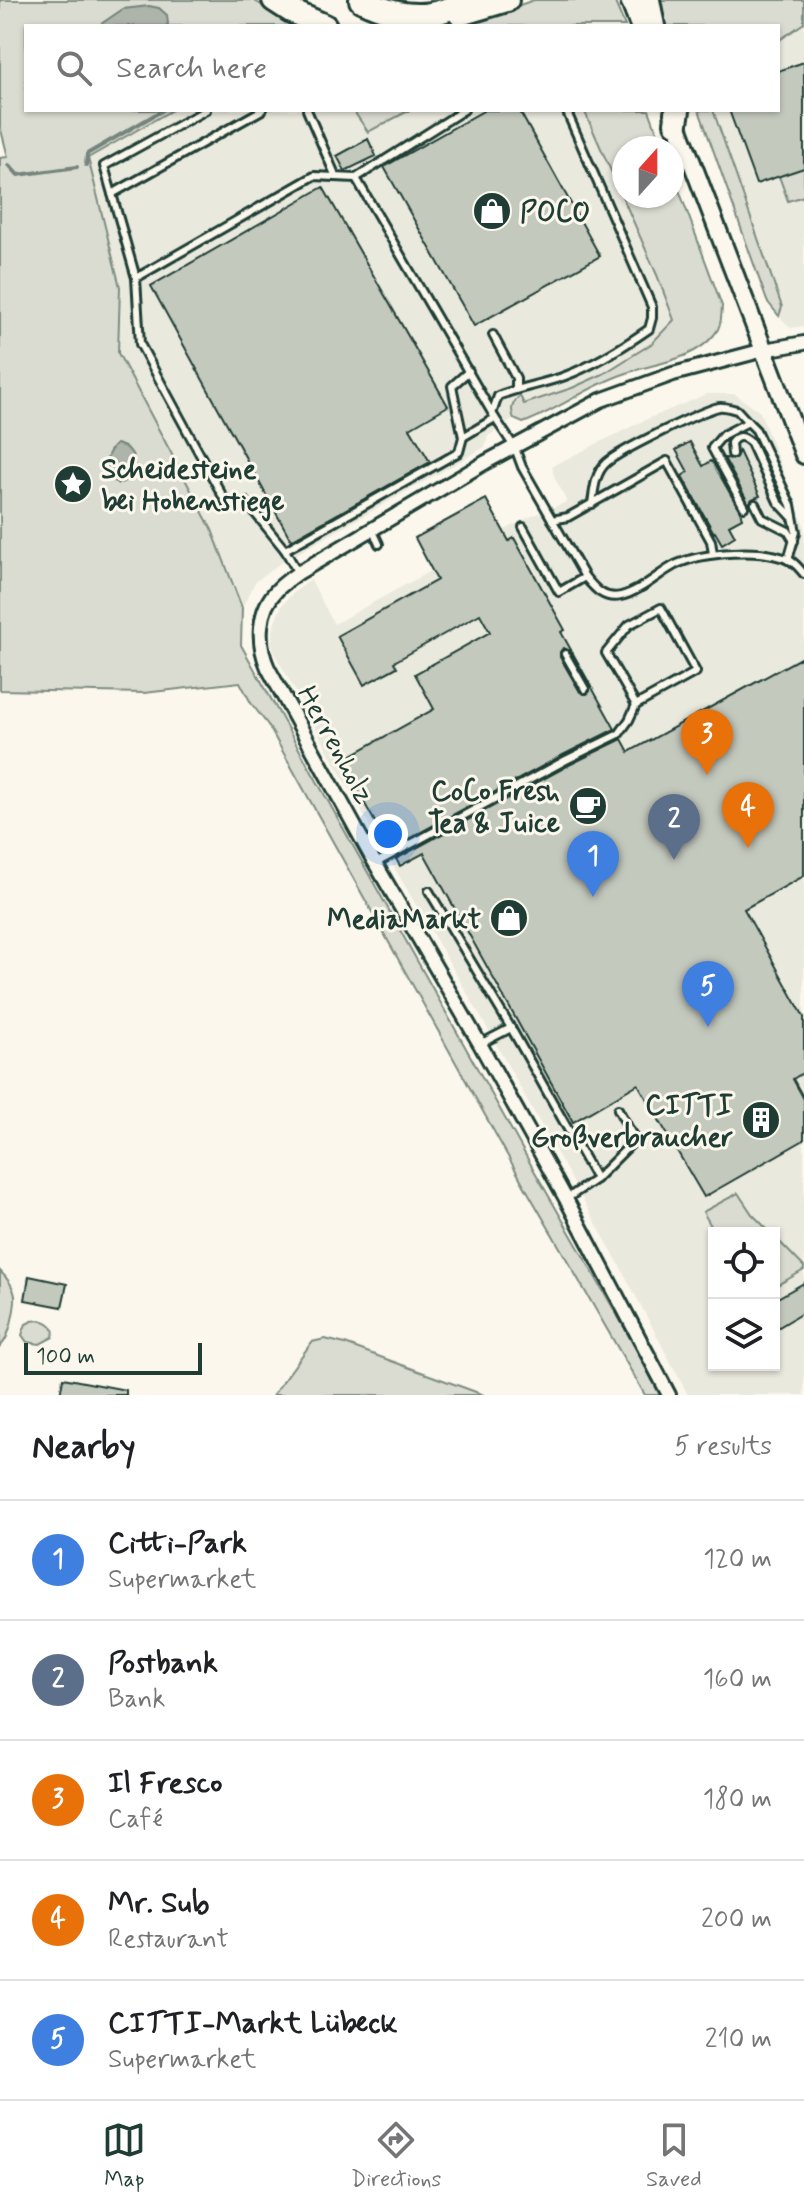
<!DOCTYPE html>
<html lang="en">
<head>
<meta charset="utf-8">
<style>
	body { margin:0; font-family:Mynerve,sans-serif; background:#f2f2f2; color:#202124 }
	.controls { position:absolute; right:24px; bottom:24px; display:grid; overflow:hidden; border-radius:0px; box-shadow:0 2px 6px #0004 }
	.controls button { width:72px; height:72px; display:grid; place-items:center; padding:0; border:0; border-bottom:2px solid #e0e0e0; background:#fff; color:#202124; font:40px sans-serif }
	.compass { position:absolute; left:612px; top:136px; width:72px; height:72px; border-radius:50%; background:#fff; box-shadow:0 2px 6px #0004; rotate:21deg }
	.scale { position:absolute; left:24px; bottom:20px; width:178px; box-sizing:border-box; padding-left:8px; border:4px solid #1f3d34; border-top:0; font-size:22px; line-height:28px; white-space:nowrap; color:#1f3d34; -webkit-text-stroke:6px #fbf7ec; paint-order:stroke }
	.you { position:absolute; left:388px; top:834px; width:28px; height:28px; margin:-20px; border:6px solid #fff; border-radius:50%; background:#1a73e8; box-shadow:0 0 0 12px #1a73e833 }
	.badge { display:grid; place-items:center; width:52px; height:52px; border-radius:50%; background:#1f3d34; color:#fff; font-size:26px; font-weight:700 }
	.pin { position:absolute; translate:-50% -66px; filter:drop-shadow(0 2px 4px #0008) }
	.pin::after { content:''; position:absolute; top:42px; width:28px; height:24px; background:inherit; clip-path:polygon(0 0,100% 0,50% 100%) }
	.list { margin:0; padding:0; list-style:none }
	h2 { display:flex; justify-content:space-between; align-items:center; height:104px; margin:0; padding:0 32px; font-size:34px }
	h2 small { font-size:26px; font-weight:400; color:#757577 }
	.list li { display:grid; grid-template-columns:52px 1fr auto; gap:24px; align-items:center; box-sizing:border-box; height:120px; padding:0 32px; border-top:2px solid #e0e0e0 }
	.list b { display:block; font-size:30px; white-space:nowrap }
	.list p { margin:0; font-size:26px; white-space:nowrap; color:#757577 }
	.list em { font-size:26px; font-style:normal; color:#757577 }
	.icon { flex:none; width:44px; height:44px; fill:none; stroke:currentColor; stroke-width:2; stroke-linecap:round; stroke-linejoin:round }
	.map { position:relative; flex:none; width:804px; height:1395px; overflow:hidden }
	.search { position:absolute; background:#fff; box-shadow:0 2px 6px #0004; left:24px; right:24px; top:24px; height:88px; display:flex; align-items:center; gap:20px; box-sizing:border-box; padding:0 28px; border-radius:0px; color:#757577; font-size:30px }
	.sheet { height:704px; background:#fff }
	nav { display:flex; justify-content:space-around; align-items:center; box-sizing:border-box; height:112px; border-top:2px solid #e0e0e0; background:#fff; font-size:22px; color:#757577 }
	nav a { display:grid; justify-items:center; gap:4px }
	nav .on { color:#1f3d34 }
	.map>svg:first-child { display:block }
	.built { fill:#eae9de; fill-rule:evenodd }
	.green { fill:#dbdcd1; stroke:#7d8c82; stroke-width:2 }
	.water { fill:#adb4aa; stroke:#74847b; stroke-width:2 }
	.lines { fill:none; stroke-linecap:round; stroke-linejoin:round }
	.stream { stroke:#74847b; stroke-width:4 }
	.building { fill:#c4c9be; stroke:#1f3d34; stroke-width:2; fill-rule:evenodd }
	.lane-casing { stroke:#1f3d34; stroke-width:12 }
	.street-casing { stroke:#1f3d34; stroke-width:18 }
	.secondary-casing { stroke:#1f3d34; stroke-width:22 }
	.highway-casing { stroke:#1f3d34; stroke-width:28 }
	.lane { stroke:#fbf7ec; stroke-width:6 }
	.street { stroke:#fbf7ec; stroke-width:12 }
	.secondary { stroke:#fbf7ec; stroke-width:16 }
	.highway { stroke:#fbf7ec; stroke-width:22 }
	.labels { text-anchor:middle; stroke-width:6; stroke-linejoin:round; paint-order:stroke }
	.poi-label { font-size:28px; font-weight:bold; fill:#1f3d34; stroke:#fbf7ec; text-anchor:end }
	.street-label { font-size:28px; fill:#1f3d34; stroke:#fbf7ec }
</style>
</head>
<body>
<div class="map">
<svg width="804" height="1395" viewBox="0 0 804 1395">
	<rect width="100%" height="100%" fill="#fbf7ec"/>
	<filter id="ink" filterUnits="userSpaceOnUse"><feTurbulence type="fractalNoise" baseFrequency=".0125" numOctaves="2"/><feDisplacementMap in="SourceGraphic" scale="16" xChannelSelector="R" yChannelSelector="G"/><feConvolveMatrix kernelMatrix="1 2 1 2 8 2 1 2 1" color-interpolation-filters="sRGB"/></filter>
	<g filter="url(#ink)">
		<g class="built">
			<polygon points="804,23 804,326 791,328 779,316 782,307 713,110 778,110 778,41"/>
			<polygon points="172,110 353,110 368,131 410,110 584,110 657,275 674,320 651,344 603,374 572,388 524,404 520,397 511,412 514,419 488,436 485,447 279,564 255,582 242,608 212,530 118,353 120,287 88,158"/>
			<path d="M707 394H735L760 412 804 525V1395H688L620 1266 478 1012 358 805 276 656 271 641 275 621 282 605 293 593 311 580 334 624 525 519 567 502 554 476 552 466 645 420ZM714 1233H774V1365H714Z"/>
		</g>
		<g class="green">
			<polygon points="0,0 253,0 297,26 26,26 26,110 172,110 88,158 120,287 118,353 212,530 242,608 241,645 535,1172 663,1395 645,1395 525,1187 268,725 251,703 240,682 144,693 0,690 0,158 8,157 0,126"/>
			<polygon points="534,0 614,0 625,26 459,26"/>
			<polygon points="656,0 804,0 804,23 778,41 778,26 661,26"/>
			<polygon points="353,110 410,110 368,132"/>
			<path d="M584 110H649L663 148H624V196H672V171L722 306C721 317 722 326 714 335 693 361 654 363 624 374 588 386 558 410 523 423L514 419C510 409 512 403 520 396L524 404 572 388 603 374 651 344 674 320 657 275Z"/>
			<polygon points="699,110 713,110 782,307 779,316 767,301"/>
			<polygon points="804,167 804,196 788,201 779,176"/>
			<polygon points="738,1193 752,1214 771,1233 715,1233 703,1212"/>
			<polygon points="774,1236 804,1267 804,1270 774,1287"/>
			<path d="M0 1271C19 1290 17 1299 11 1324 8 1333 7 1340 0 1347Z"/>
			<path d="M40 1320C49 1322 56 1327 53 1337L40 1344 27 1342 22 1335 26 1324 32 1321Z"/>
			<polygon points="325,1339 345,1344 484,1395 273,1395 312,1342"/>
		</g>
		<g class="water">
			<polygon points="149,6 159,8 167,15 168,24 165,26 98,26 123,9"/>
			<path d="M116 444C120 445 126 447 129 450 140 462 132 480 118 484 104 474 103 455 116 444Z"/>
		</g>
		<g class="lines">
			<g class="stream">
				<polyline points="9,165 18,175 77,167"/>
				<polyline points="86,165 87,154 163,110"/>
			</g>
		</g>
		<g class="building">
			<polygon points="804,62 804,168 756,184 729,110 778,110 778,71"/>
			<polygon points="485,110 519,110 600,256 474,326 384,167"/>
			<polygon points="368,139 376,156 345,171 337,156"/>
			<polygon points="323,187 448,406 410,428 430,462 291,540 151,286"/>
			<polygon points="690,442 703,466 711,461 713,463 740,511 742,518 729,525 735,536 722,544 715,532 714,533 682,476 688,472 676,450"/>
			<polygon points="739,451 760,496 752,499 749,504 724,458 735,459"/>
			<path d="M486 499 509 541 514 538 565 630 561 632 615 729 563 755 390 849 341 761 434 709 415 674 490 632 480 614 394 662 397 667 364 685 337 636 437 580 415 538ZM563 648 570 651 590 686V691L587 694 580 692 560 657V652Z"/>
			<polygon points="804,656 804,876 744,909 804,1017 804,1072 793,1079 804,1099 804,1140 704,1197 638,1084 573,1122 424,853 400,866 396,859 569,765 622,739 629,752"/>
			<polygon points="29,1276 67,1284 62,1307 25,1300"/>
			<polygon points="804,1283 804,1312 774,1330 774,1300"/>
			<polygon points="63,1378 126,1390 126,1395 60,1395"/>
		</g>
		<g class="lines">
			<g class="lane-casing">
				<g id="lane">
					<polyline points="307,110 336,177"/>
					<path d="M464 110 356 178 495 418 515 448 522 467 585 577C595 589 604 600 621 596 641 591 658 574 675 565 702 552 764 547 791 561 796 564 800 569 804 574"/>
					<polyline points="112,194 262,110"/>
					<polyline points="136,278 104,166 206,110"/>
					<polyline points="493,335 516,378 516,388"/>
					<path d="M493 411 498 396C520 387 543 384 565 376 595 365 623 347 649 329L652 318V307L566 110"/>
					<polyline points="463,437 495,418"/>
					<path d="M732 454 731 443C737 434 744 436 751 443L778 502 792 517"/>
					<path d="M592 504C594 490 595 473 606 463 619 451 701 411 719 407 724 406 732 409 737 410L748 422"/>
					<polyline points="755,504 762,518 788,531 794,541"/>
					<polyline points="744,507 712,448 723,435 748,422 756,430 791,505 796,532 788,560"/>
					<polyline points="552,520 568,517 667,461 711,541 713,554"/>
					<polyline points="523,527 559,592 585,577"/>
					<polyline points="372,529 379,544"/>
					<polyline points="285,550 246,502 228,506 140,344 136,278 314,176 356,178"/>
					<polyline points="298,573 285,550 459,452 463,437 452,386 469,371"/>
					<polyline points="565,654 585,689"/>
					<polyline points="376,863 566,760 619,734 629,720 636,705 696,672 661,608 629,625 606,653 636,705"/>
					<polyline points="429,891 511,1028 596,1179"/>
					<polyline points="480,1044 511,1028"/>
					<polyline points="566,1199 596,1179 635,1140 618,1109"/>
				</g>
			</g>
			<g class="street-casing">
				<path id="street" d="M669 1395 566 1199 480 1044 371 856 268 668C257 643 257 610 278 589 284 583 291 578 298 573L486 462 601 400 673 374 764 350 804 343"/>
			</g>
			<g class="secondary-casing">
				<g id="secondary">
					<polyline points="629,0 639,26"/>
					<polyline points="673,113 804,455"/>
				</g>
			</g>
			<g class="highway-casing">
				<g id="highway">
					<polyline points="274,0 291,11 325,26"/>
					<path d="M361 0C382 10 406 18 430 14 444 12 459 4 473 0"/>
					<polyline points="648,0 653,26"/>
					<polyline points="460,14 507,0"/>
					<polyline points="676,123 678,110"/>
				</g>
			</g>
			<use href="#lane" class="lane"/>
			<use href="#street" class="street"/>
			<use href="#secondary" class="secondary"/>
			<use href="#highway" class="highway"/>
		</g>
	</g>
	<defs>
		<g id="shop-disc" transform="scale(2)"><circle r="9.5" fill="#1f3d34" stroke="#fbf7ec"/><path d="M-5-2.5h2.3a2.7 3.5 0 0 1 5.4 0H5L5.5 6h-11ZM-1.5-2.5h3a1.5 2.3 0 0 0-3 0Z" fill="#fff"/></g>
		<g id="sight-disc" transform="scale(2)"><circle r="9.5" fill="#1f3d34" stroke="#fbf7ec"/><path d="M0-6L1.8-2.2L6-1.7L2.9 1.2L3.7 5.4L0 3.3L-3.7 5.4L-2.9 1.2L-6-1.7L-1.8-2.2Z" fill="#fff"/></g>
		<g id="cafe-disc" transform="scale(2)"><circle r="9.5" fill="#1f3d34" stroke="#fbf7ec"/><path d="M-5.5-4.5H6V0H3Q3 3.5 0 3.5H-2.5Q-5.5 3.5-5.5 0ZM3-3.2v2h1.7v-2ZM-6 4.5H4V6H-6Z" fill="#fff"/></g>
		<g id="building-disc" transform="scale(2)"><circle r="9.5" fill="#1f3d34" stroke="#fbf7ec"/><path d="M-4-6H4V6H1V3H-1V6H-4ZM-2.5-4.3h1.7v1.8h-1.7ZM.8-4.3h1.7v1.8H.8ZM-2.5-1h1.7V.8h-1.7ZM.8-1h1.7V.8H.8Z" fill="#fff"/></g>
	</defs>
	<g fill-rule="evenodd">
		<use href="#shop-disc" x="492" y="211"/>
		<use href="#sight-disc" x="73" y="484"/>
		<use href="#cafe-disc" x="588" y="806"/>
		<use href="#shop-disc" x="509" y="918"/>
		<use href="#building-disc" x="761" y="1120"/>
	</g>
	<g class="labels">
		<g class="poi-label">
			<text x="520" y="221" text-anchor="start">POCO</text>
			<text x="101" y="478" text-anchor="start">Scheidesteine<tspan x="101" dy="32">bei Hohenstiege</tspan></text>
			<text x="560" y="800">CoCo Fresh<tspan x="560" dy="32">Tea &amp; Juice</tspan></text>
			<text x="481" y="928">MediaMarkt</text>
			<text x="733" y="1114">CITTI<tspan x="733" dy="32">Großverbraucher</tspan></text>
		</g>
		<g class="street-label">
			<text transform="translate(337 744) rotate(61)" y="10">Herrenholz</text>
		</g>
	</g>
</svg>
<div class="controls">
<button><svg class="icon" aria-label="locate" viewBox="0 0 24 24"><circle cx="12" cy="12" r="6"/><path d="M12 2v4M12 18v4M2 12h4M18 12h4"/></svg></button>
<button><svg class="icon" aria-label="layers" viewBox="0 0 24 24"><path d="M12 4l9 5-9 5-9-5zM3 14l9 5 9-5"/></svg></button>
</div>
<svg class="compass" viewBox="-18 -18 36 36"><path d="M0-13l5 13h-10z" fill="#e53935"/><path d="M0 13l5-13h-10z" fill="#757577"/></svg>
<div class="scale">100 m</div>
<div class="you"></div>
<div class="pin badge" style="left:593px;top:897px;background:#3f7fe0">1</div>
<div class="pin badge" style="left:674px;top:860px;background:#5c6f8a">2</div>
<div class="pin badge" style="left:707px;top:775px;background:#e8710a">3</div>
<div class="pin badge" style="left:748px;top:848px;background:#e8710a">4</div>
<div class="pin badge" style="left:708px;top:1027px;background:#3f7fe0">5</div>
<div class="search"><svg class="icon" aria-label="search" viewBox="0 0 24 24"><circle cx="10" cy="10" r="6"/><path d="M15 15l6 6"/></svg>Search here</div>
</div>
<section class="sheet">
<h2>Nearby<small>5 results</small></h2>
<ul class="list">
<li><span class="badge" style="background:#3f7fe0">1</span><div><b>Citti-Park</b><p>Supermarket</p></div><em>120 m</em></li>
<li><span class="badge" style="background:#5c6f8a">2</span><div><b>Postbank</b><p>Bank</p></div><em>160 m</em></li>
<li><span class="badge" style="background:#e8710a">3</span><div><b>Il Fresco</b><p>Café</p></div><em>180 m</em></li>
<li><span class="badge" style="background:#e8710a">4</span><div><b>Mr. Sub</b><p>Restaurant</p></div><em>200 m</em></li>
<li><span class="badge" style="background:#3f7fe0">5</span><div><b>CITTI-Markt Lübeck</b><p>Supermarket</p></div><em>210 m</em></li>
</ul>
</section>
<nav>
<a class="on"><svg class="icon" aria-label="map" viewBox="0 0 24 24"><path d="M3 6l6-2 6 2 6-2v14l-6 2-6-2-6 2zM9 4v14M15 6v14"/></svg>Map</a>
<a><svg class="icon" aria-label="directions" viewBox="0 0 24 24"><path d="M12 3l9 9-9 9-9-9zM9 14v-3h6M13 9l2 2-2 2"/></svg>Directions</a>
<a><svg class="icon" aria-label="saved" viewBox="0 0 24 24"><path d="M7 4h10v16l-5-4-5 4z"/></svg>Saved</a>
</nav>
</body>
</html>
